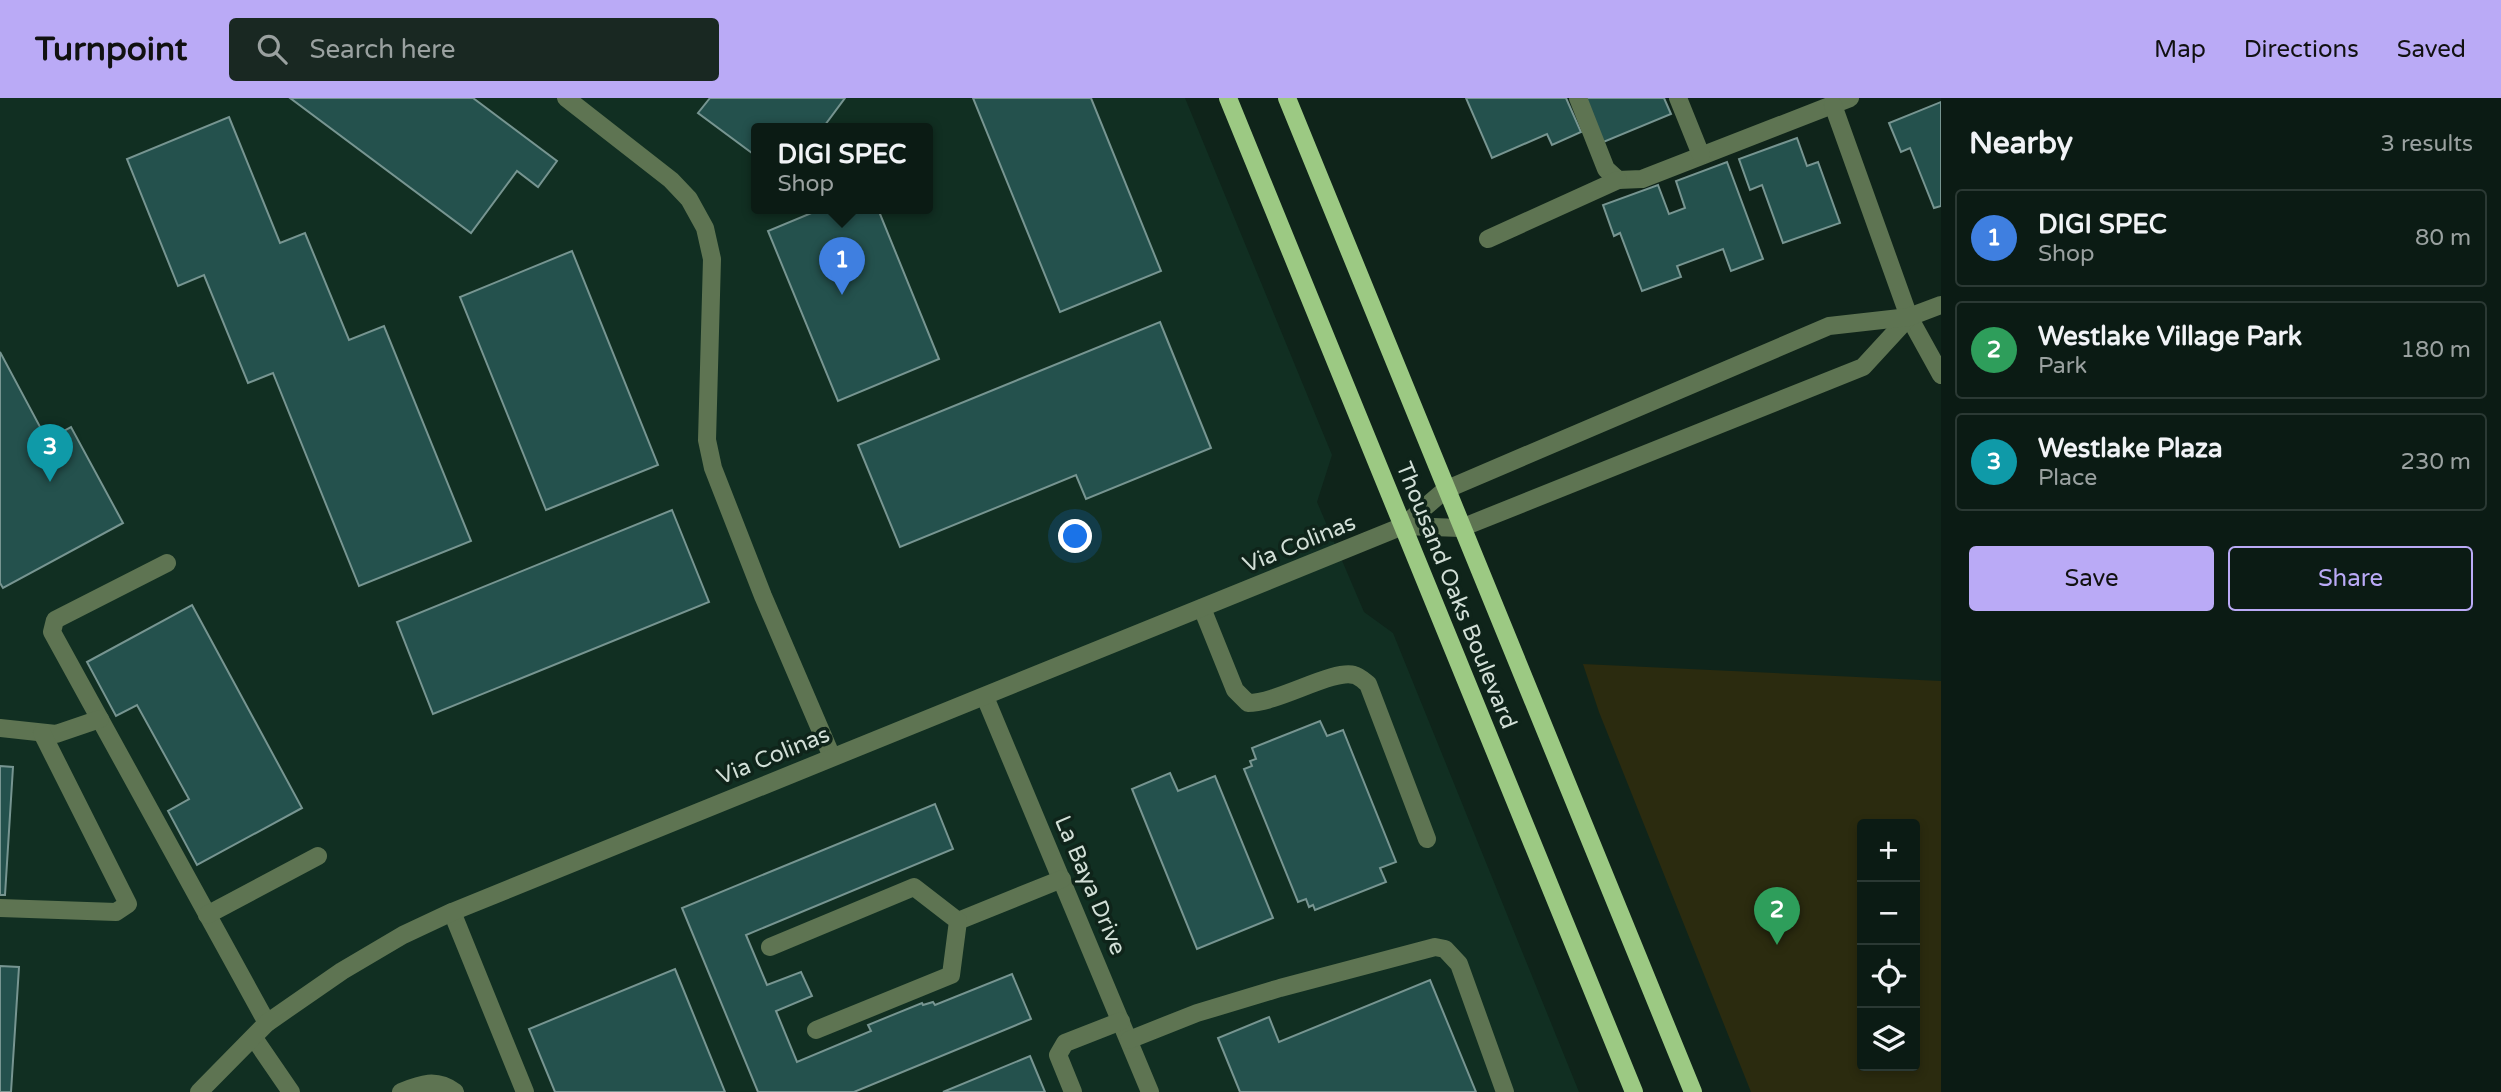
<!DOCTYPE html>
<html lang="en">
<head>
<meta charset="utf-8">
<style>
	body { margin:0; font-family:"Varela Round",sans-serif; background:#192822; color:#f1f3f6 }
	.controls { position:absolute; right:21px; bottom:21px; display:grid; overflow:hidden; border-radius:7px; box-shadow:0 4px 10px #0003 }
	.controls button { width:63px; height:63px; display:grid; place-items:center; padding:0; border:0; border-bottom:2px solid #2b3934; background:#0b1b14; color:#f1f3f6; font:35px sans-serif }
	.you { position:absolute; left:1076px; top:439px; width:24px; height:24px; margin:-18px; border:5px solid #fff; border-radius:50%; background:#1a73e8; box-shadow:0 0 0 10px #1a73e833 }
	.badge { display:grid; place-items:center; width:46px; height:46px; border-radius:50%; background:#baaaf6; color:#fff; font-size:23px; font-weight:700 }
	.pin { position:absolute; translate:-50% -58px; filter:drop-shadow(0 2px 4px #0008) }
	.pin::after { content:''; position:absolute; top:37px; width:24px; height:21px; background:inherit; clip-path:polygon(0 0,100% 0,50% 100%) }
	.popup { position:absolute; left:751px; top:25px; width:182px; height:91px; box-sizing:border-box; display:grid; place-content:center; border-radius:7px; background:#0b1b14; filter:drop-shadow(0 2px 5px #0005); font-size:23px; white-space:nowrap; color:#9aa1a0 }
	.popup b { font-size:26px; color:#f1f3f6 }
	.popup::after { content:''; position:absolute; left:50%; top:100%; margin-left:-14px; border:14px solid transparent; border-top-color:#0b1b14 }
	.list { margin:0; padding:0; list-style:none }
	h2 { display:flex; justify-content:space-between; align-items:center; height:91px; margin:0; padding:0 28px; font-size:30px }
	h2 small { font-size:23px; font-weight:400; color:#9aa1a0 }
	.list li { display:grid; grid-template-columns:46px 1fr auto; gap:21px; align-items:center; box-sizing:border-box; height:98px; margin:0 14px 14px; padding:0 14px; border:2px solid #2b3934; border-radius:7px }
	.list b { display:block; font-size:26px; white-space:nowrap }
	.list p { margin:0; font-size:23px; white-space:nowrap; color:#9aa1a0 }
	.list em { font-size:23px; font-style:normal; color:#9aa1a0 }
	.actions { display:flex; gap:14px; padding:21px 28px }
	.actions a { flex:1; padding:16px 0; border:2px solid #baaaf6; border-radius:7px; text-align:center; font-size:24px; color:#baaaf6 }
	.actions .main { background:#baaaf6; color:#111 }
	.icon { flex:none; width:38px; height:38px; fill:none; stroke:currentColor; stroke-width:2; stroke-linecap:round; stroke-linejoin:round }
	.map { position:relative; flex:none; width:1941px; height:994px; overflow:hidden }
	header { display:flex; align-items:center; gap:42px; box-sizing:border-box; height:98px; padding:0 35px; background:#baaaf6; color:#111 }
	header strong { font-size:33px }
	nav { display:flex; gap:38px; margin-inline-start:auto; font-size:24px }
	.search { width:490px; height:63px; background:#192822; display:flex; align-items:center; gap:18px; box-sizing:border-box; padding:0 24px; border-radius:7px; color:#9aa1a0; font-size:26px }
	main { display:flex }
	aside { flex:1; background:#0b1b14 }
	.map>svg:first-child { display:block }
	.built { fill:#112f22; fill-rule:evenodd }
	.green { fill:#2b2b0f; fill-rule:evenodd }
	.building { fill:#24514d; stroke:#779591; stroke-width:2 }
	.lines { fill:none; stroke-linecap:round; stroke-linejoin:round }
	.minor { stroke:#5e7452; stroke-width:18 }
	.major { stroke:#9cc983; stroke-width:18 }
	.labels { text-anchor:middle; stroke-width:7; stroke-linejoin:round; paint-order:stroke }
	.street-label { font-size:23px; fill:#d2dfd7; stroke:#0f241a }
</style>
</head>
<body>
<header>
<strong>Turnpoint</strong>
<div class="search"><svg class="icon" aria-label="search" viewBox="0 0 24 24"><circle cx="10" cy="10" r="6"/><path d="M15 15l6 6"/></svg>Search here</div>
<nav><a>Map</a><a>Directions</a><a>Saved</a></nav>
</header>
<main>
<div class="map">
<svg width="1941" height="994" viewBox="0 0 1941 994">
	<rect width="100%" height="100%" fill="#0f241a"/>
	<path class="built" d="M0 0H1185L1332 357 1317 404 1364 514 1393 535 1579 994H0ZM756 31H928V111H756Z"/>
	<path class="green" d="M1583 566 1941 583V994H1751L1599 614ZM1862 726H1915V968H1862Z"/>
	<g class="building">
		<polygon points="290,0 473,0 557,63 538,89 517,73 471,135"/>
		<polygon points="710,0 845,0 822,31 756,31 756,58 698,15"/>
		<polygon points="973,0 1091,0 1161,173 1060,214"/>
		<polygon points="1466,0 1566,0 1581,34 1552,47 1547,36 1492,60"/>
		<polygon points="1582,0 1664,0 1671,16 1601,45"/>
		<polygon points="1941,4 1941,108 1934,110 1910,50 1901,54 1889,25"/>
		<polygon points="229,19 280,145 305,135 349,242 384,228 471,443 359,488 273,275 248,285 204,177 178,188 127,61"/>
		<polygon points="1797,40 1807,68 1818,64 1840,125 1783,145 1762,87 1750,92 1739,61"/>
		<polygon points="1727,64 1763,161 1731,173 1723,151 1677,168 1681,179 1642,193 1620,135 1614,138 1603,107 1658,87 1669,116 1685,110 1676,83"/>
		<polygon points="821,111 878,111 939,261 838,303 768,133"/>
		<polygon points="572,153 658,367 546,412 460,199"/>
		<polygon points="1160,224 1211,350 1086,401 1076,377 900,449 858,347"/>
		<polygon points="0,254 47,342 71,329 123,425 3,490 0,485"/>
		<polygon points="672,412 709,504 433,616 397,524"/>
		<polygon points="192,507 302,710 197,767 168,713 189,701 137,607 116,618 87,564"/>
		<polygon points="1320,623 1327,638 1343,632 1396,764 1380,770 1386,784 1315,812 1313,807 1309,809 1306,801 1298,804 1244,671 1252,668 1250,663 1256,661 1252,650"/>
		<polygon points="0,668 13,669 5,797 0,797"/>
		<polygon points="1170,675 1178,693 1215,678 1273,820 1197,851 1132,691"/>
		<polygon points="935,706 953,751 746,837 767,887 801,874 812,898 776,913 797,964 871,933 868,927 922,905 923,907 933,904 935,907 1012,876 1031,921 854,994 758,994 682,810"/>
		<polygon points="0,868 19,869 11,994 0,994"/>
		<polygon points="675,871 725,994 555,994 529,931"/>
		<polygon points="1430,882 1476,994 1240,994 1218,940 1269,919 1279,944"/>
		<polygon points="1030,958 1045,994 943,994"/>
	</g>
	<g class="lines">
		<g class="minor">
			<polyline points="566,0 671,82 689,101 705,130 712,161 707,342 713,370 763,498 832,659"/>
			<polyline points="1578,0 1606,71 1618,82 1642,81 1850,0"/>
			<polyline points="1678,0 1701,57"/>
			<polyline points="1833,7 1909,219 1941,277"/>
			<polyline points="1488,141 1618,82"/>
			<polyline points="1403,428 1461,430 1863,269 1909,219"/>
			<polyline points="167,465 55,522 52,534 267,925"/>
			<path d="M1202 510 1235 592 1248 605C1278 605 1333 571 1354 577 1359 578 1364 583 1368 586L1427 741"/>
			<polyline points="985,599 1150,994"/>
			<polyline points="0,630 56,636 100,621"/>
			<polyline points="0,810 116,814 128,806 42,635"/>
			<polyline points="452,814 525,994"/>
			<polyline points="207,817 318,758"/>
			<polyline points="958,823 1062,781"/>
			<polyline points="770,849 914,789 958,823 951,877 816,932"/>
			<polyline points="254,940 291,994"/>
			<polyline points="1129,942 1197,915 1280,890 1435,849 1445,851 1459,866 1505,994"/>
			<polyline points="199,994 267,925 342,873 403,837 452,814 1403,428 1445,392 1829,228 1909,219 1941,207"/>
			<path d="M401 994C421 986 436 980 455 994"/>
			<polyline points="1073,994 1058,957 1065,945 1121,923"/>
		</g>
		<g class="major">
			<polyline points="1228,0 1634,994"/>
			<polyline points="1287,0 1693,994"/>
		</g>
	</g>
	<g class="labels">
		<g class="street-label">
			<text transform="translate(1299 445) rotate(-22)" y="8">Via Colinas</text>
			<text transform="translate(1457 497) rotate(68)" y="8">Thousand Oaks Boulevard</text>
			<text transform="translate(773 657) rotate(-22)" y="8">Via Colinas</text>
			<text transform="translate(1091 787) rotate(67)" y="8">La Baya Drive</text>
		</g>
	</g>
</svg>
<div class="controls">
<button>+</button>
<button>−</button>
<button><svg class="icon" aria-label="locate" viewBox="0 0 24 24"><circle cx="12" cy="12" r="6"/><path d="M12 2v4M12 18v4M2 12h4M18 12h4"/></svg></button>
<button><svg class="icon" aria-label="layers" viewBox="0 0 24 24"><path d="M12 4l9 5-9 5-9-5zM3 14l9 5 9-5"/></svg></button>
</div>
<div class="you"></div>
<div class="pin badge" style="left:842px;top:197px;background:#3f7fe0">1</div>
<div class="popup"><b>DIGI SPEC</b>Shop</div>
<div class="pin badge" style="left:1777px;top:847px;background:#2e9e5b">2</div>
<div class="pin badge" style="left:50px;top:384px;background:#0f9aa8">3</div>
</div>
<aside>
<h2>Nearby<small>3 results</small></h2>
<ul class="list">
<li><span class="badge" style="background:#3f7fe0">1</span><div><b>DIGI SPEC</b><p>Shop</p></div><em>80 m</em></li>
<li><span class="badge" style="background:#2e9e5b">2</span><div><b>Westlake Village Park</b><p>Park</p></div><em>180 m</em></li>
<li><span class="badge" style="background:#0f9aa8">3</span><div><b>Westlake Plaza</b><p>Place</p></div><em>230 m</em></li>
</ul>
<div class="actions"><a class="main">Save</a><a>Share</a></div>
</aside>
</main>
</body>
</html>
